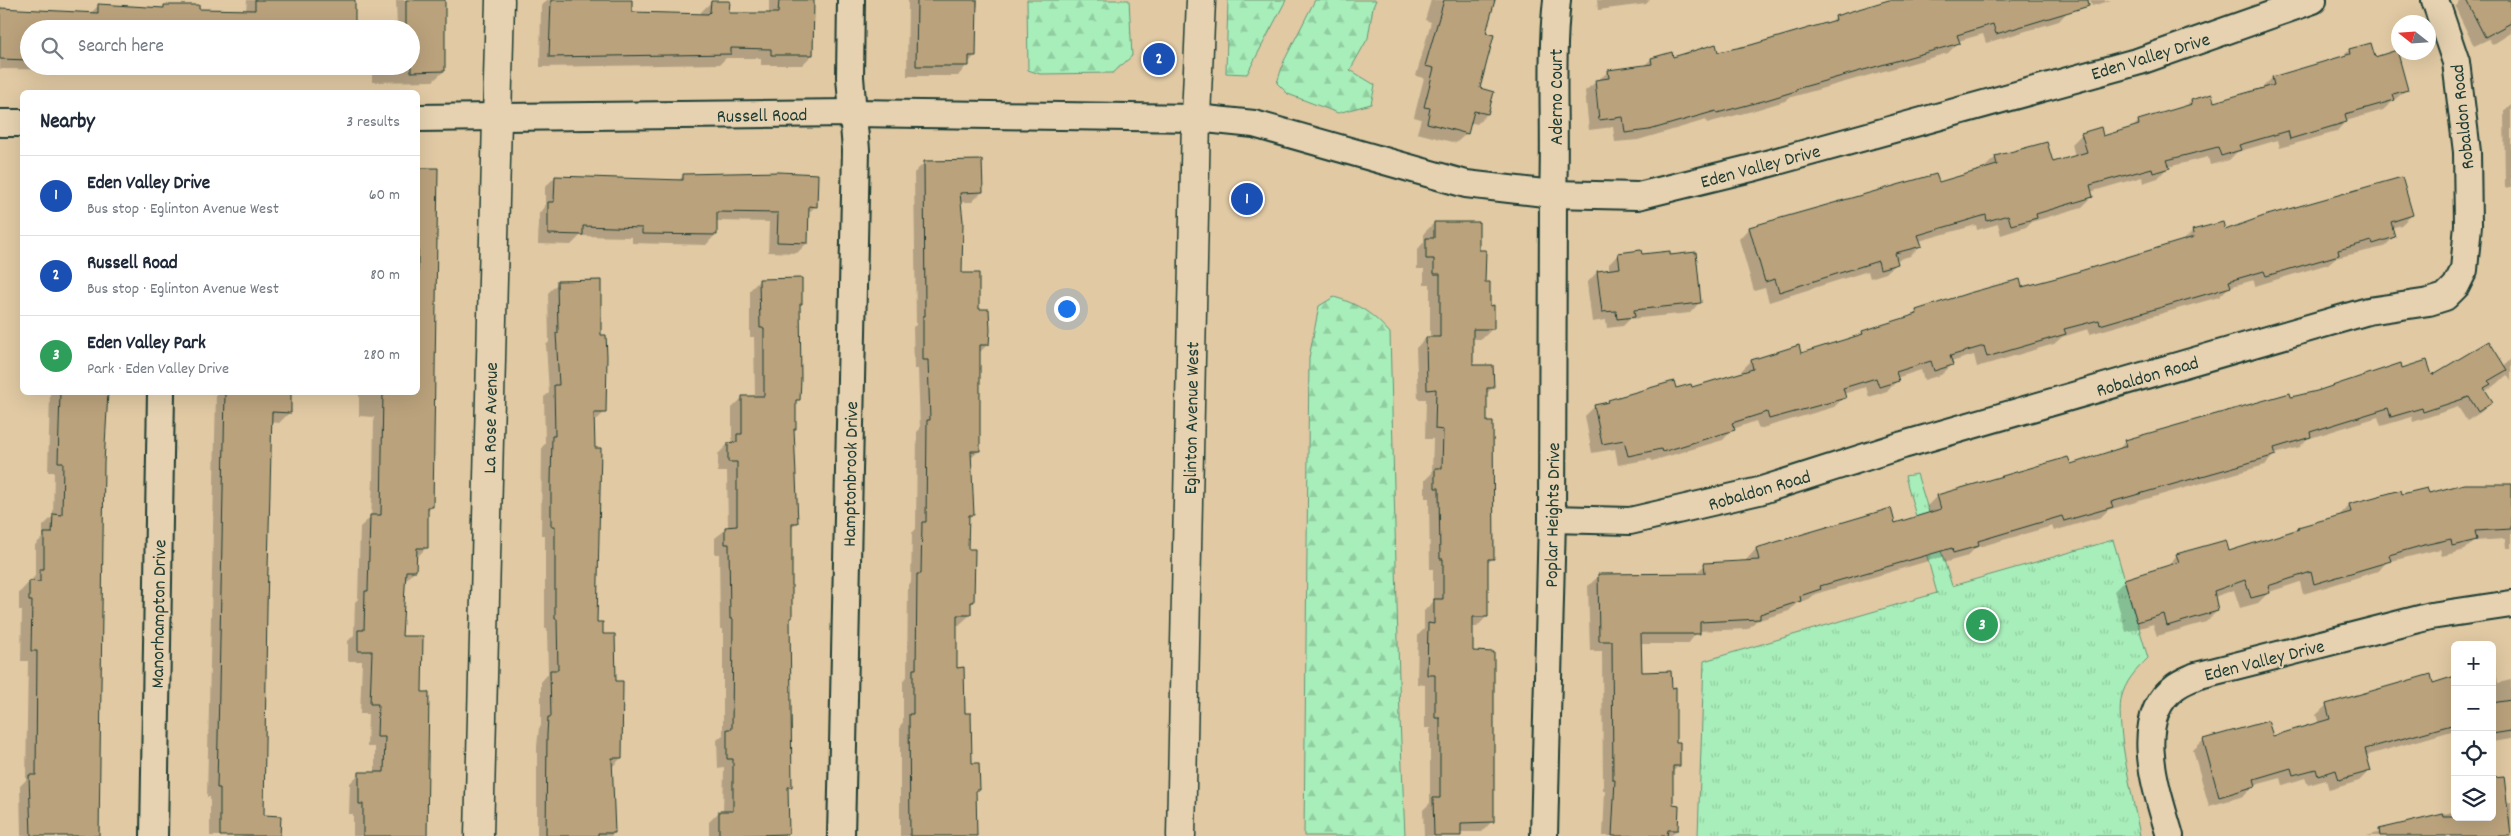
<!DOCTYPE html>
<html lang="en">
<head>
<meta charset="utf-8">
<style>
	body { margin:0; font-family:Dekko,sans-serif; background:#f2f2f3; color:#1f2937 }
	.controls { position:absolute; right:15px; bottom:15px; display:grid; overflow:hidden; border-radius:8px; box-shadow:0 5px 20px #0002 }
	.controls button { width:45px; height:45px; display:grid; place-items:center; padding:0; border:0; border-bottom:1px solid #e0e1e3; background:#fff; color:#1f2937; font:25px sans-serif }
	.compass { position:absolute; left:2391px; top:15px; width:45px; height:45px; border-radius:50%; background:#fff; box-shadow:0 5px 20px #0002; rotate:287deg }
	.you { position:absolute; left:1066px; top:308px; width:18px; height:18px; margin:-12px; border:4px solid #fff; border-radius:50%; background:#1a73e8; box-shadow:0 0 0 8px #1a73e833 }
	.badge { display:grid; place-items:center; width:32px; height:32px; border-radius:50%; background:#0f766e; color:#fff; font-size:16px; font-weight:700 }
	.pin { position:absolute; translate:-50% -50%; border:2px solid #fff; box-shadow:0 1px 5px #0006 }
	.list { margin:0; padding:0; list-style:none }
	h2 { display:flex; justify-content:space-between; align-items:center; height:65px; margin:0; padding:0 20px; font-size:21px }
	h2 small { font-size:16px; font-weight:400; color:#747a83 }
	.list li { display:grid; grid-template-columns:32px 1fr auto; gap:15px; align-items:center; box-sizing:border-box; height:80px; padding:0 20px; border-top:1px solid #e0e1e3 }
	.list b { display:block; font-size:19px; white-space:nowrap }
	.list p { margin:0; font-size:16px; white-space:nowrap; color:#747a83 }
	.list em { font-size:16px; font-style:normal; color:#747a83 }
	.icon { flex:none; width:28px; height:28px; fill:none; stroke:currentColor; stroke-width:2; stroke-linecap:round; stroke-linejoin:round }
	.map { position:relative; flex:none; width:2511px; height:836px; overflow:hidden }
	.search { position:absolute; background:#fff; box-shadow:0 5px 20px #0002; left:20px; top:20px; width:400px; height:55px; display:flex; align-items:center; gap:12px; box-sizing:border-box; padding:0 18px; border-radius:28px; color:#747a83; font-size:19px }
	.panel { position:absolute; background:#fff; box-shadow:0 5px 20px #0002; left:20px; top:90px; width:400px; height:305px; border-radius:8px }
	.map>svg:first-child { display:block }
	.forest { fill:url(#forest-firs); stroke:#649677 }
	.park { fill:url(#park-tufts); stroke:#649677 }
	.shadow { fill:#0003 }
	.building { fill:#baa27b; stroke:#1f3d34 }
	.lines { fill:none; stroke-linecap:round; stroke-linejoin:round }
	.minor-casing { stroke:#1f3d34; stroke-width:30 }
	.tertiary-casing { stroke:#1f3d34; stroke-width:31 }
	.primary-casing { stroke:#1f3d34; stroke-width:31 }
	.minor { stroke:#e6d2b0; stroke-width:26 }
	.tertiary { stroke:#e6d2b0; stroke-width:28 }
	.primary { stroke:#e6d2b0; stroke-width:28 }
	.labels { text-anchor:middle; stroke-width:4; stroke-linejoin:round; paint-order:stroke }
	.street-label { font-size:19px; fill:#1f3d34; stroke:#e6d2b0 }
</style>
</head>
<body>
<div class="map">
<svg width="2511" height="836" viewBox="0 0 2511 836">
	<defs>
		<pattern id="forest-firs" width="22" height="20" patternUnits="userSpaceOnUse" patternTransform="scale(1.25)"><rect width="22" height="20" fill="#a8eeba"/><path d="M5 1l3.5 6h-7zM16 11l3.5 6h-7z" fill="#90cda0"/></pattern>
		<pattern id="park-tufts" width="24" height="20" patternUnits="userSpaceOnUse" patternTransform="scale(1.25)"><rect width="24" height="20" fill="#a8eeba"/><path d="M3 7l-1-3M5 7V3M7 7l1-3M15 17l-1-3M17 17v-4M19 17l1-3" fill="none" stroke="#90cda0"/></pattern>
	</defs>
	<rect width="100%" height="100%" fill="#e0c9a3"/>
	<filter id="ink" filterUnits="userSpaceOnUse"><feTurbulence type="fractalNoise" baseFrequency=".02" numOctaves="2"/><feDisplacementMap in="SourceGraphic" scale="10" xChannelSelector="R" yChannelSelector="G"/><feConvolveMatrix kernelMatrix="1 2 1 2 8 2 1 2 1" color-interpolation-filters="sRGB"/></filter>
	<g filter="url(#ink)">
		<g class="forest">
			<polygon points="1027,0 1129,0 1132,56 1113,73 1040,74 1028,70"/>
			<polygon points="1228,0 1286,0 1247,74 1226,73"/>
			<polygon points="1315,0 1376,0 1373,7 1368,38 1350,70 1375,85 1371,104 1338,113 1288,94 1277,83 1284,61"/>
			<path d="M1334 297C1359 304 1373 314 1390 333L1400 720 1405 836H1304L1309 358 1319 306Z"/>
		</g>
		<path class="park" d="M1917 474 1952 586 2113 540 2148 658C2136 670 2125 681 2121 699 2116 730 2134 802 2140 836H1698L1704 661 1937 593 1905 476Z"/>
		<g class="shadow">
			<polygon points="247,0 354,0 354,29 29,29 29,66 322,66 319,69 218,67 216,69 188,69 186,71 0,69 0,9 90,14 98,6 162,9 165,6 197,10 246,11"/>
			<polygon points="396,0 444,0 444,71 433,81 372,82 372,66 411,66 411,29 397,29"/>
			<polygon points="547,0 631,0 631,13 701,15 701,12 711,2 728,14 769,14 769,0 812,0 812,55 802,65 761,65 761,58 726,58 720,64 540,67 541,6"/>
			<polygon points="908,0 978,0 978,6 975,9 975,55 958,76 907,76"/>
			<polygon points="1431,0 1489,0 1478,89 1487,114 1477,124 1469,122 1467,133 1456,143 1417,133 1421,119 1414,117 1424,78 1416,76 1431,22 1425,20"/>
			<polygon points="1597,0 1650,0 1646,4 1598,10"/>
			<polygon points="1894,0 2066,0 2069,10 2059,21 1986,43 1983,34 1958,41 1958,43 1948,53 1788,98 1785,101 1752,111 1707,123 1706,120 1638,140 1615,142 1613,127 1589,130 1585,91 1609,71 1643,67 1651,59 1717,54 1831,22 1836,17"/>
			<polygon points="2090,0 2111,0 2092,6"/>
			<polygon points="2462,0 2511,0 2511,33 2492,45 2489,39 2474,46 2455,7"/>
			<polygon points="2370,44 2374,58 2407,89 2383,110 2346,121 2336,132 2280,148 2278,140 2237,152 2229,160 2210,165 2208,157 2168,167 2158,178 2143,183 2142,177 2090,192 2092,197 2082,207 2031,222 2026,227 2001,235 1998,224 1977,230 1976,225 1919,241 1920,246 1910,256 1896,260 1896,263 1886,273 1870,278 1868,271 1769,302 1765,288 1754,291 1739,239 1749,228 1935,175 1938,184 1986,169 1985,167 1996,157 2053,164 2075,157 2072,144 2082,134 2102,137 2131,129 2138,122 2184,108 2191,101 2213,104 2262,88 2272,78 2342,58 2349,50"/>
			<polygon points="2511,104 2511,187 2505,188 2504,111"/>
			<polygon points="924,163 982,192 972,202 960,202 961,274 978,310 988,344 979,353 979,451 970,459 973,514 967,519 967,551 973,602 970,605 970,615 959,625 955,625 956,669 971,764 978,789 975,792 976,836 900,836 900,726 903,722 903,681 907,677 908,586 911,582 912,533 916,529 917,432 920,429 918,369 914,369 913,327 916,325 914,173"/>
			<polygon points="418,169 437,170 432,507 427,512 426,548 415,559 415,570 405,581 401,637 420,693 424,836 353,836 353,814 349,814 350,783 360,773 375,773 375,747 367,747 368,714 360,714 362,661 348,661 348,641 354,635 355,602 358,599 360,527 371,517 373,481 374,417 359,416 359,392 418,392"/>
			<polygon points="684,175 816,206 807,214 807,243 797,253 768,252 769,222 716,221 716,234 706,245 632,243 632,237 580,236 571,245 538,244 539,213 545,207 545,187 555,177 678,181"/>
			<polygon points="2412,215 2401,225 2391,228 2394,237 2384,247 2335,258 2328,264 2255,286 2254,280 2229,287 2219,297 2090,334 2088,329 2062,337 2054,344 1977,367 1974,355 1951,362 1952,365 1941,375 1924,380 1921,370 1896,378 1897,381 1887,391 1869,397 1866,387 1843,394 1844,397 1834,407 1759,429 1756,421 1733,429 1723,440 1652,461 1651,459 1618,465 1615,449 1592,453 1585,416 1595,406 1673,383 1675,390 1691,389 1742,373 1741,371 1751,361 1800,355 1857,338 1862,332 1910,318 1917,311 2061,278 2183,241 2193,231 2224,231"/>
			<polygon points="1434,223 1478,251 1492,329 1482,339 1471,339 1471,367 1493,387 1486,394 1493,558 1487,564 1487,616 1477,627 1472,627 1471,652 1492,821 1482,832 1460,832 1460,836 1424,836 1423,810 1430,803 1430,728 1425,728 1425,685 1417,684 1418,635 1424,629 1424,611 1433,602 1433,569 1430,569 1429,498 1425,498 1425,480 1432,473 1433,439 1425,439 1426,399 1418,399 1416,348 1426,338 1430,338 1430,284 1424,284 1424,269 1417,269 1417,250 1424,242 1424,233"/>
			<polygon points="1619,254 1669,257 1700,302 1690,313 1630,319 1623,326 1607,328 1606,320 1592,322 1587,283 1597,272 1609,271 1609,264"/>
			<polygon points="760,280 801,303 798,306 798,399 795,403 795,428 792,431 796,523 791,529 791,617 788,620 791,786 787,790 787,836 709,836 709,822 719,812 723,812 724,768 718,769 717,740 723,735 723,629 720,629 719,554 715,554 715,538 728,528 727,472 718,472 718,454 732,440 732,408 742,398 755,397 754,337 750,337 750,290"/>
			<polygon points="558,283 600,336 605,412 593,423 596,623 602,636 615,682 621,758 612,767 614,833 611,836 537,836 537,746 539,728 541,726 541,682 548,674 547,629 545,629 545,535 541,535 542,447 545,444 544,397 549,393 546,345 549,342 548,293"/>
			<polygon points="2511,359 2511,381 2507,375 2497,384 2485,391 2492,402 2481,412 2467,421 2458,407 2413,422 2412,417 2381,426 2378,417 2307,439 2300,447 2275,454 2265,465 2108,510 2101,517 2054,531 2052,526 1975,548 1968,556 1943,563 1942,557 1815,594 1809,599 1797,603 1789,611 1756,621 1748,629 1698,631 1688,644 1640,644 1641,673 1675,744 1679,766 1671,773 1672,807 1677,830 1671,836 1603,836 1605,790 1603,790 1602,651 1590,651 1588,586 1599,576 1695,574 1705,565 1747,562 1746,560 1756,549 1890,510 1895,525 1929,514 1927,506 1937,496 2067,458 2070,466 2116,451 2126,442 2401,370 2431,377 2503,367"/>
			<polygon points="50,392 106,392 103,463 98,836 21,836 20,786 26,780 28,661 21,661 22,610 19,610 19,593 35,576 35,545 43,537 43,526 53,516 54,472 48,472"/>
			<polygon points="216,392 290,392 290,412 279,423 271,422 263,816 279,836 210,836 210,797 207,797"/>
			<polygon points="2511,484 2511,548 2506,548 2505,539 2474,541 2465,550 2442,556 2440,549 2412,556 2387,562 2378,571 2303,594 2300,582 2269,592 2258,603 2240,608 2234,590 2214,597 2217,611 2206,622 2157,636 2153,624 2126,632 2114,591 2125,580 2167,567 2177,555 2228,553 2339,516 2349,505 2401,495"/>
			<polygon points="2495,663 2498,683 2511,680 2511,739 2492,742 2492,664"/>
			<polygon points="2455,678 2455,730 2365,756 2370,770 2359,781 2329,790 2326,780 2308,785 2305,778 2283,785 2281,778 2255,785 2244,796 2209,806 2193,750 2204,740 2272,737 2319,724 2316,715 2327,705"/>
			<polygon points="2511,802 2511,836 2367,836 2455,811 2455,817 2492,817 2492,804"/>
		</g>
		<g class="building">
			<polygon points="255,0 355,0 355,29 29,29 29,60 0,59 0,8 98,13 98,4 164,8 164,5 199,5 199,9 255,10"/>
			<polygon points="406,0 445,0 445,71 411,72 411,28 406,28"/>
			<polygon points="551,0 632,0 632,12 708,14 710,12 711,1 730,1 729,13 778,13 779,0 814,0 813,55 771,55 771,49 731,48 731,54 549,57"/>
			<polygon points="917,0 977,0 976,56 969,56 969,66 916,66"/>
			<polygon points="1444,0 1495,0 1486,33 1494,35 1480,88 1494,92 1488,114 1474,111 1468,134 1427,123 1430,108 1424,107 1434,68 1425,66"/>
			<polygon points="1889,0 2088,0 2089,6 1996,34 1993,24 1957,35 1960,43 1796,89 1796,91 1763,101 1717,113 1716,111 1649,130 1625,133 1623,117 1599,120 1595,80 1609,78 1608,70 1652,64 1651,58 1672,52 1673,57 1716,44 1718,52 1751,45 1836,20 1835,16"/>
			<polygon points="2466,0 2511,0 2511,23 2485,37"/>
			<polygon points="2371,43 2375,57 2397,50 2408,90 2393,94 2395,100 2345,114 2347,122 2290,139 2288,131 2239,145 2241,150 2221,156 2218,147 2167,160 2170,168 2153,173 2152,168 2090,185 2093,197 2036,214 2037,218 2011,225 2008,215 1987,221 1986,215 1918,235 1922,246 1895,253 1898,264 1880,269 1878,261 1779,292 1775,279 1765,282 1749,227 1936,174 1939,182 1997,165 1995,156 2047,142 2053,162 2087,152 2081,133 2101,127 2103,136 2139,125 2138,120 2192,104 2191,100 2212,94 2214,102 2274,85 2272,77 2350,54 2349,49"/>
			<polygon points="982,160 983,192 960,193 963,221 962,273 979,273 979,309 989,309 990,330 989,345 980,345 980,451 971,451 974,515 969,515 968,549 975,549 974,602 971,602 971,615 957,615 957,668 964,667 965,713 971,713 972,763 979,763 980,790 976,790 977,836 910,836 909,714 913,714 913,669 916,669 917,574 921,574 922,522 926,522 927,420 930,420 928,360 923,360 923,316 925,316 924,161"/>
			<polygon points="418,168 438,168 433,507 428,507 428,548 417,548 416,571 406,571 402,636 423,636 422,692 429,692 427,836 363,836 363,804 359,804 359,772 384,772 385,737 377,737 378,704 370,704 372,651 358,651 358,630 364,630 365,591 368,591 370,515 381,515 383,392 418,392"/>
			<polygon points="779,172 818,174 817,207 809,206 808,243 777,242 778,213 717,212 717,235 642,234 642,228 583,226 583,235 548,234 548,202 554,202 555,176 683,180 683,174"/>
			<polygon points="2402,177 2413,215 2391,222 2395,237 2373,244 2372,241 2338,250 2339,255 2266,276 2264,271 2229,281 2231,287 2100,325 2099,320 2064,329 2066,334 1987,357 1984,346 1950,356 1953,365 1934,371 1931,361 1896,372 1899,381 1879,387 1876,378 1843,388 1846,398 1769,419 1767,412 1732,423 1735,430 1662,452 1661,449 1628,456 1624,440 1602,444 1594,405 1609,402 1608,400 1674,381 1676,388 1691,384 1692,387 1753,369 1751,360 1799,345 1801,353 1863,334 1862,331 1917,314 1916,310 1969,293 2020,279 2022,287 2060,277 2194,237 2192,230 2223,222 2225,230 2264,216"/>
			<polygon points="1434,222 1479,222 1479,250 1486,250 1485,282 1490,282 1490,306 1494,305 1494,329 1473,329 1473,365 1493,365 1494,388 1487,388 1487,422 1493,422 1494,559 1488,559 1488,617 1473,617 1473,651 1494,652 1494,822 1461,823 1461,836 1434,836 1433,798 1440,798 1440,718 1435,718 1435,675 1427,675 1428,623 1434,624 1434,599 1443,599 1443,559 1440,559 1439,488 1435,488 1435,468 1442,468 1443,430 1435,429 1436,389 1427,390 1426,337 1440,337 1440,274 1434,274 1434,259 1426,259 1426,238 1434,238"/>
			<polygon points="1641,250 1642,254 1670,251 1670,255 1696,252 1701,303 1634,310 1635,317 1617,319 1616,311 1602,312 1597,271 1620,268 1618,253"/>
			<polygon points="802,278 802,304 800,304 801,379 800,400 796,400 796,429 794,429 798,523 792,523 792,618 790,618 792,787 788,787 789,834 719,836 719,811 733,811 733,759 727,759 727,729 732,729 733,619 730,619 729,544 725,544 725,527 737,526 737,462 728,462 728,443 737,442 737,434 742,434 742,396 764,396 764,328 760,328 759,279"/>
			<polygon points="601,280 601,335 606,335 607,356 606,413 594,413 595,448 601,448 597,622 603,622 603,634 615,634 616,681 623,681 622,758 612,758 615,833 598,833 598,836 546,836 547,735 548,717 551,717 550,670 558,670 557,619 555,619 555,526 551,526 551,483 552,436 555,436 554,385 559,385 556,333 558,333 557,281"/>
			<polygon points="2489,341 2507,370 2488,381 2491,384 2484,388 2493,402 2478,412 2469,397 2423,412 2422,408 2391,417 2388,408 2310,432 2311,437 2274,448 2276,455 2111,502 2113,507 2064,521 2062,516 1978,541 1979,546 1953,553 1952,548 1820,586 1821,589 1800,596 1801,601 1760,614 1760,619 1700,622 1700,634 1641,634 1642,672 1671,671 1672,688 1676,687 1676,742 1680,742 1680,766 1673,766 1673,805 1679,806 1678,830 1668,830 1667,836 1612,836 1615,780 1613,780 1612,641 1599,641 1598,574 1705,573 1704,563 1759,560 1756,548 1891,508 1895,523 1941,509 1937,495 2068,457 2071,464 2127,446 2125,440 2290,393 2291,397 2317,391 2401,363 2402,368 2427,360 2432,375"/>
			<polygon points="60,392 108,392 104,463 99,836 31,836 29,775 36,775 37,651 31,651 32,601 29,601 29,581 40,582 40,569 44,569 44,533 52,533 53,514 62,515 63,462 58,462"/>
			<polygon points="225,392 291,392 291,413 272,412 267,607 264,815 281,816 280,836 220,836 220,788 217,788"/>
			<polygon points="2464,484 2511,484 2511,529 2475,531 2477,540 2452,546 2451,539 2424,545 2389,555 2391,561 2314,584 2311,572 2268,586 2270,593 2251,598 2245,580 2214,591 2218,611 2167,626 2164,614 2137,622 2124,579 2179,562 2176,554 2226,540 2229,551 2299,529 2298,527 2351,512 2349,504 2401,490 2402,494 2427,488 2429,493"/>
			<polygon points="2431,674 2433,683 2455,676 2455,724 2365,749 2371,771 2339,780 2336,770 2318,776 2316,769 2293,775 2291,768 2254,779 2256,786 2219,797 2203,739 2268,721 2273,736 2296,729 2330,719 2326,704"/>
			<polygon points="2511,700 2511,731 2492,734 2492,703"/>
			<polygon points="2504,776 2511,836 2380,836 2379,829 2443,814 2444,817 2492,817 2492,777"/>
		</g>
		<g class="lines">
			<g class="minor-casing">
				<g id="minor">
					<polyline points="418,118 853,113 1196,118 1254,124 1466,184 1553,194 1638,196 1752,168 2140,61 2313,0"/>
					<polyline points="0,123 22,123"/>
					<polyline points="1552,519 1630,521 1759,491 1903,445 2368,311 2429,302 2445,297 2456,286 2464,270 2468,225 2467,152 2456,62 2435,0"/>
					<polyline points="154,836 161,392"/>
					<polyline points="841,836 856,150 850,77 851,0"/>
					<path d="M1544 836 1552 519 1553 194C1556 129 1550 64 1557 0"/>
					<path d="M2170 836C2158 794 2130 719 2175 687 2181 682 2190 679 2196 676L2431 616 2511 604"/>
				</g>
			</g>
			<g class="tertiary-casing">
				<polyline id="tertiary" points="479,836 500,0"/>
			</g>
			<g class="primary-casing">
				<polyline id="primary" points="1181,836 1196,118 1201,0"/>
			</g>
			<use href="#minor" class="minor"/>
			<use href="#tertiary" class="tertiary"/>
			<use href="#primary" class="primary"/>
		</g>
	</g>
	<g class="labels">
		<g class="street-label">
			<text transform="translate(2150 55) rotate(-17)" y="7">Eden Valley Drive</text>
			<text transform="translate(1555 97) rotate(-90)" y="7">Aderno Court</text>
			<text transform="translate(762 114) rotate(-1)" y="7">Russell Road</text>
			<text transform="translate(2461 117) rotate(-96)" y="7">Robaldon Road</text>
			<text transform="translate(1760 165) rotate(-15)" y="7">Eden Valley Drive</text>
			<text transform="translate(2147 375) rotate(-16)" y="7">Robaldon Road</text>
			<text transform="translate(489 418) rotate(-89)" y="7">La Rose Avenue</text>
			<text transform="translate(1190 418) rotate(-89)" y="7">Eglinton Avenue West</text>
			<text transform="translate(849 474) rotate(-89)" y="7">Hamptonbrook Drive</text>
			<text transform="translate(1759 489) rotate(-16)" y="7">Robaldon Road</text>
			<text transform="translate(1551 515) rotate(-89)" y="7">Poplar Heights Drive</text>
			<text transform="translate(157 614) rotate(-89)" y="7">Manorhampton Drive</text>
			<text transform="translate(2264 659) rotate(-14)" y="7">Eden Valley Drive</text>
		</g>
	</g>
</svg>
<div class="controls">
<button>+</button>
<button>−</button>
<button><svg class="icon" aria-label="locate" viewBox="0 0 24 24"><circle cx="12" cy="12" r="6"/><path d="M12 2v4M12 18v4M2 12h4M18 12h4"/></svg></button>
<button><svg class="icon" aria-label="layers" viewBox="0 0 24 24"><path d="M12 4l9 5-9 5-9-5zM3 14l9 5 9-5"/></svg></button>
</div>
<svg class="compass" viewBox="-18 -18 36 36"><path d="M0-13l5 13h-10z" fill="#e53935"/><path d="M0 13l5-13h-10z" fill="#747a83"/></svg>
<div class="you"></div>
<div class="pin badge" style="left:1247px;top:199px;background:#1a4fb4">1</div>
<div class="pin badge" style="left:1159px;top:59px;background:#1a4fb4">2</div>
<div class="pin badge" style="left:1982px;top:625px;background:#2e9e5b">3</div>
<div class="search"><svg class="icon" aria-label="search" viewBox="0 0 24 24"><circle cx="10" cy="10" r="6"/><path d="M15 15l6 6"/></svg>Search here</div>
<section class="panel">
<h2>Nearby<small>3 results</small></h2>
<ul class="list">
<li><span class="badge" style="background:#1a4fb4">1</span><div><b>Eden Valley Drive</b><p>Bus stop · Eglinton Avenue West</p></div><em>60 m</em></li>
<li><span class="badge" style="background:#1a4fb4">2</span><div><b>Russell Road</b><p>Bus stop · Eglinton Avenue West</p></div><em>80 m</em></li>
<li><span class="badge" style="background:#2e9e5b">3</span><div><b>Eden Valley Park</b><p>Park · Eden Valley Drive</p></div><em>280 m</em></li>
</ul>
</section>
</div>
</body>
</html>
